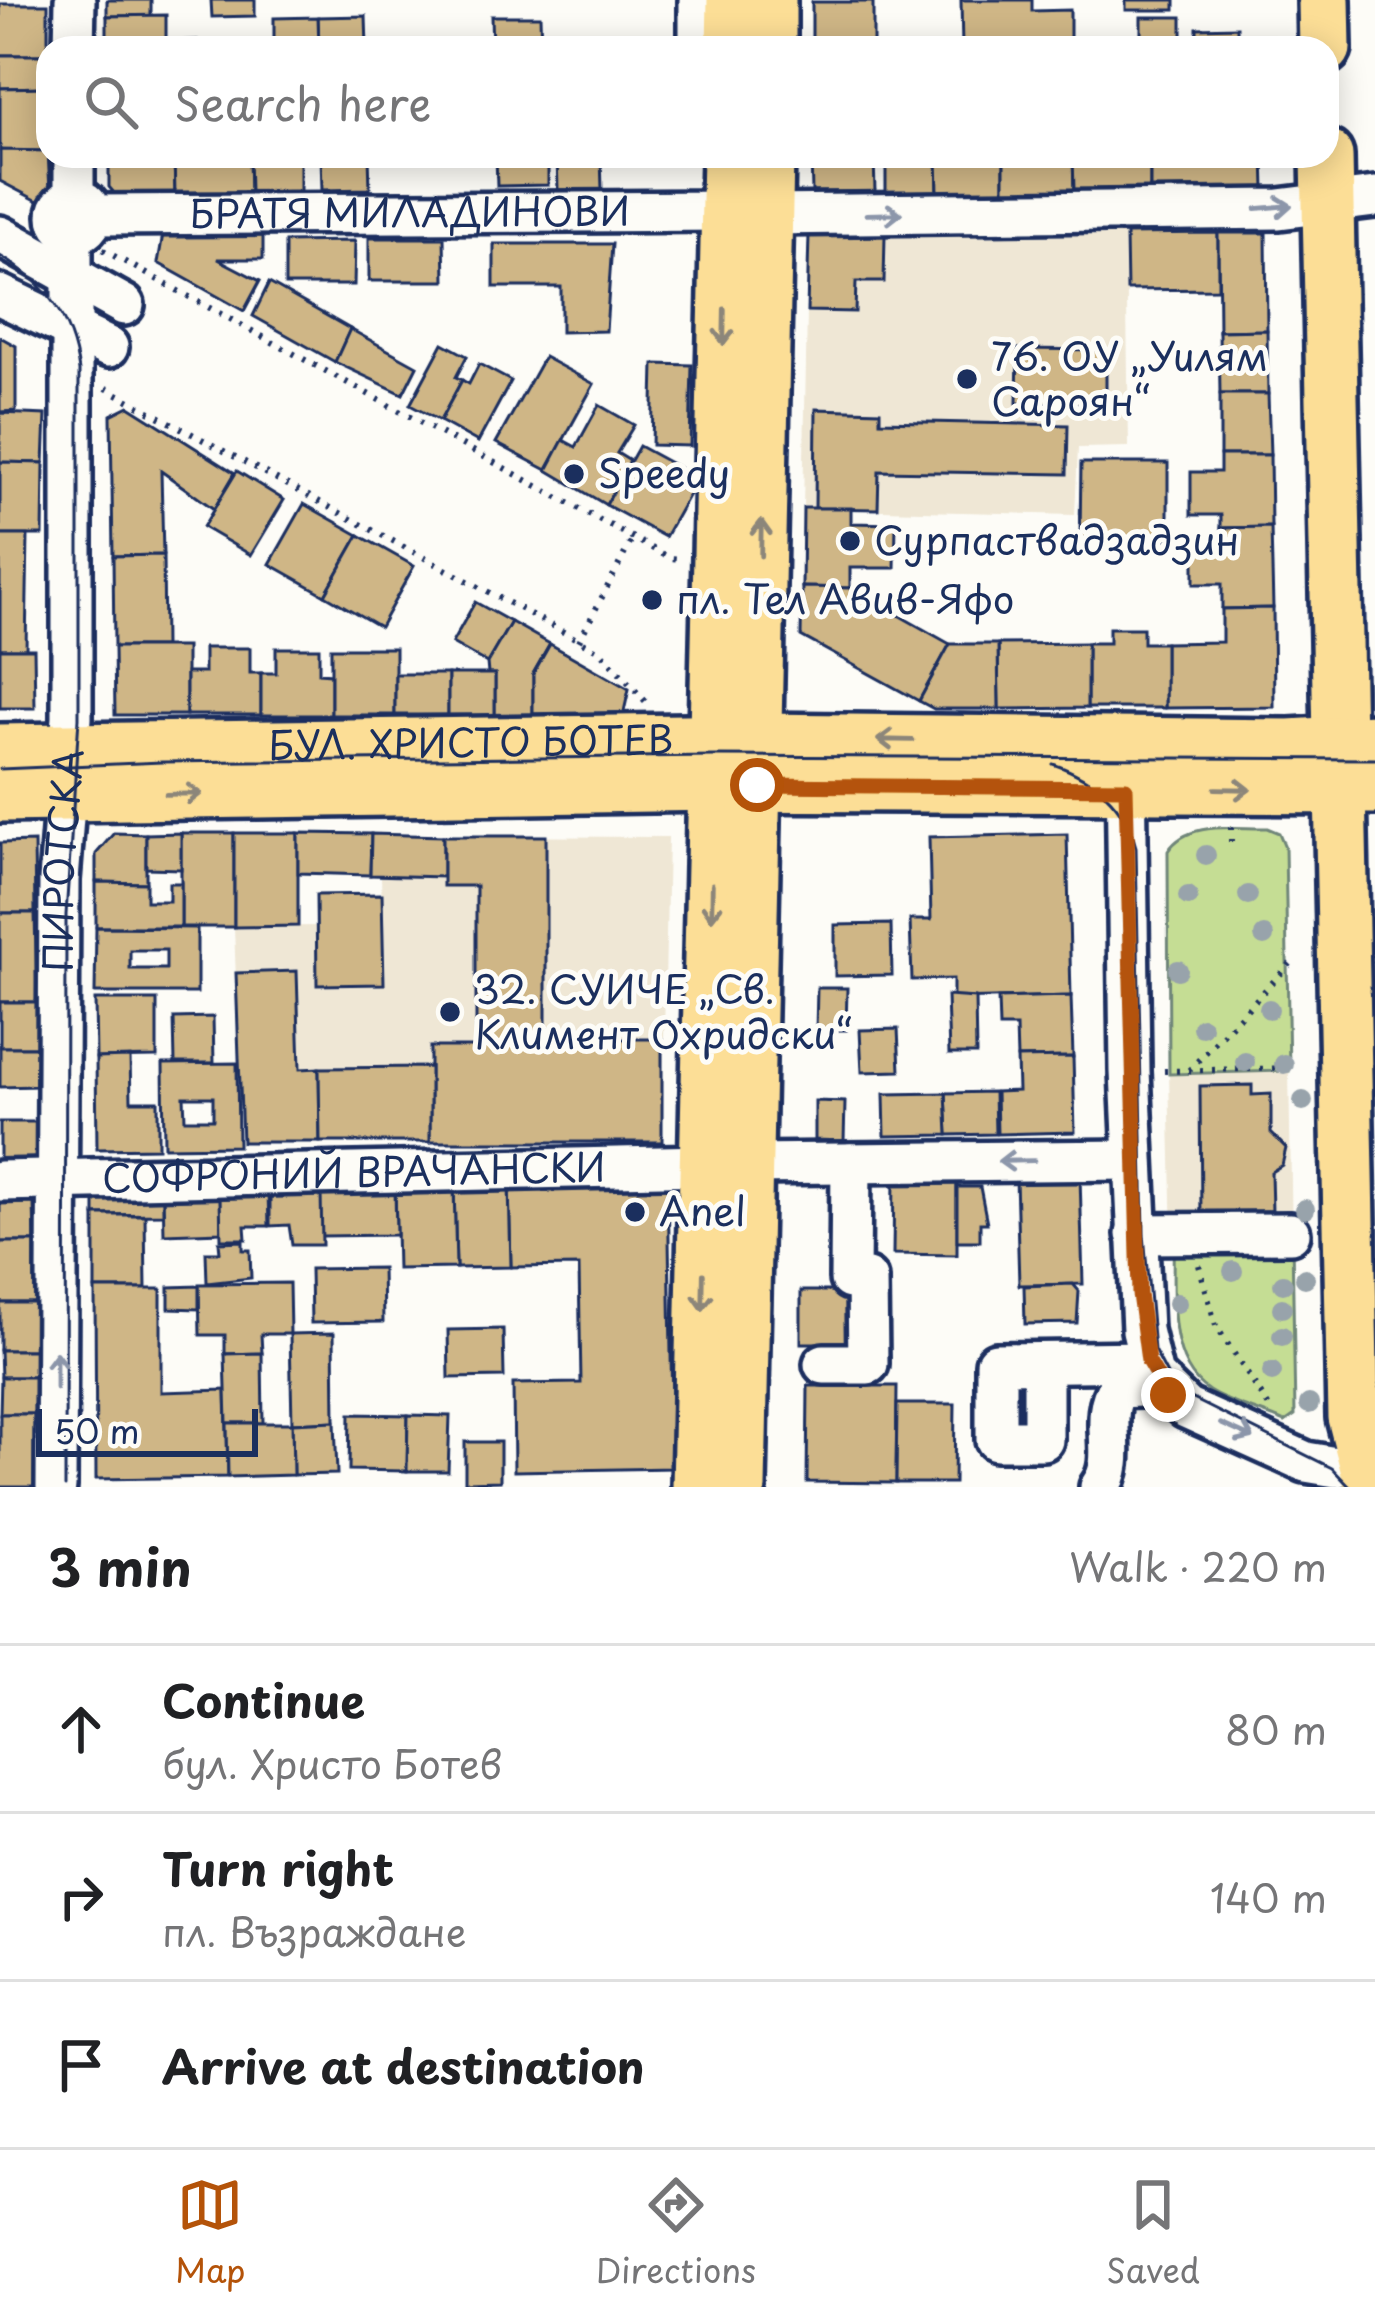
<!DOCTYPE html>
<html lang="en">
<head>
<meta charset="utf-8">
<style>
	body { margin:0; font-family:"Playpen Sans",sans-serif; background:#f6f6f6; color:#202124 }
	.scale { position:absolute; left:36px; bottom:30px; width:222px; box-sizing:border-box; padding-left:12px; border:6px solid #1b2f5e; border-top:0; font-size:33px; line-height:42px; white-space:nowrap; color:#1b2f5e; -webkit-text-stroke:9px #fdfcf7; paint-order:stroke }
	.stop { position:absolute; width:36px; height:36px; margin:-27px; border:9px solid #b45309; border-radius:50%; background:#fff }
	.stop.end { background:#b45309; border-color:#fff; box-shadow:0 3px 12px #0008 }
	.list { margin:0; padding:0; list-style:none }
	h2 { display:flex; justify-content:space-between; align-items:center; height:156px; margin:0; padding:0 48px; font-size:51px }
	h2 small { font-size:39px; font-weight:400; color:#757577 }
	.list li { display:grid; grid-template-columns:78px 1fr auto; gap:36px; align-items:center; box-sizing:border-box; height:168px; padding:0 48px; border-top:3px solid #e0e0e0 }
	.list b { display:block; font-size:45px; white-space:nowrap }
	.list p { margin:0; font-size:39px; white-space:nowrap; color:#757577 }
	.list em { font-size:39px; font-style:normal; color:#757577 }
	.icon { flex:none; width:66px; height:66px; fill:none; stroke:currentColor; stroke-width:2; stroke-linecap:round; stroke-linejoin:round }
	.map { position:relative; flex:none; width:1375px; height:1487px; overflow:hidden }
	.search { position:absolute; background:#fff; box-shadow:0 6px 30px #0003; left:36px; right:36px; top:36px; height:132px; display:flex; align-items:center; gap:30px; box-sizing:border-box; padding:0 42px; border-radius:36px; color:#757577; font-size:45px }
	.sheet { height:660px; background:#fff }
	nav { display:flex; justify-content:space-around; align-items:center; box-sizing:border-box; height:168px; border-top:3px solid #e0e0e0; background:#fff; font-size:33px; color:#757577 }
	nav a { display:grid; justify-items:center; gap:6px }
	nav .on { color:#b45309 }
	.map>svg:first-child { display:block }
	.built { fill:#efe7d5 }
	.green { fill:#c5dd94; stroke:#708679; stroke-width:3 }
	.building { fill:#cfb686; stroke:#1b2f5e; stroke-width:3; fill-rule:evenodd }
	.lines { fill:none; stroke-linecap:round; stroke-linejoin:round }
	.minor-casing { stroke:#1b2f5e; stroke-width:48 }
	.major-casing { stroke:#1b2f5e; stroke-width:60 }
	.path { stroke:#1b2f5e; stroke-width:6; stroke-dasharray:3 9; stroke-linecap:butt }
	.minor { stroke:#fdfcf7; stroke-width:39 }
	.major { stroke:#fcde96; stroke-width:51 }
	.tram { stroke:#1b2f5e; stroke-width:3 }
	.tree { fill:#98a3ab }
	.oneway { stroke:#8c96aa }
	.oneway2 { stroke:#8c867a }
	.route { stroke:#b45309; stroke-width:15 }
	.poi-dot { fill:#1b2f5e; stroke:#fdfcf7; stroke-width:4.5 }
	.labels { text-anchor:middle; stroke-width:10; stroke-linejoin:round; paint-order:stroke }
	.street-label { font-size:39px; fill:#1b2f5e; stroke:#fdfcf7 }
	.poi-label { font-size:39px; fill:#1b2f5e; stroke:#fdfcf7; text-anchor:start }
</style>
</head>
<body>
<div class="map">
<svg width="1375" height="1487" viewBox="0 0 1375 1487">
	<rect width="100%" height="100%" fill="#fdfcf7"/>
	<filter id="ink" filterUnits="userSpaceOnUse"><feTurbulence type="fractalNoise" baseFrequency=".00833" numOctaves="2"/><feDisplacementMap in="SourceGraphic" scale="24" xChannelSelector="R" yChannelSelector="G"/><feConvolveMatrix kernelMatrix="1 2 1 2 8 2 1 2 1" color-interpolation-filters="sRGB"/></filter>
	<g filter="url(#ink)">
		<g class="built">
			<polygon points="1126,234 1129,447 1078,448 1075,515 803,508 807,311 855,312 856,282 884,282 885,235"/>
			<polygon points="443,836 668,837 662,1142 242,1142 234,927 316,926 384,983 381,875 442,876"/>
			<polygon points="1289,1071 1292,1239 1173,1242 1169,1074"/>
		</g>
		<g class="green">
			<path d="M1267 828 1279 833 1285 847 1289 1071 1169 1074 1168 851C1188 820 1234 829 1267 828Z"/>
			<path d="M1292 1239 1295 1415 1285 1422C1263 1412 1238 1406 1216 1395 1163 1369 1175 1291 1173 1242Z"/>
		</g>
		<g class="building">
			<rect x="107" y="0" width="44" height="16"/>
			<polygon points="211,0 255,0 255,16 212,17"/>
			<polygon points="961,0 1032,0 1032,11 1070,10 1070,48 962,48"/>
			<rect x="1126" y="0" width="49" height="10"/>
			<rect x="812" y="2" width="61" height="46"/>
			<rect x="0" y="4" width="48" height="51"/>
			<polygon points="166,15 166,41 197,40 197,48 107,48 107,16"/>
			<polygon points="366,16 367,48 319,48 318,17"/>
			<polygon points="491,16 540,16 541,48 492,48"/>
			<polygon points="318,17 319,48 274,48 274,18"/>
			<rect x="1141" y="17" width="41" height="31"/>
			<polygon points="1237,27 1237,40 1262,40 1262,48 1197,48 1197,28"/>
			<polygon points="0,55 48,55 48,87 0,88"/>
			<polygon points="48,87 48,151 0,151 0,88"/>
			<polygon points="0,150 48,151 50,192 38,201 0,181"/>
			<polygon points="109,156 174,156 175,194 116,195 109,187"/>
			<polygon points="174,156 249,156 250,192 175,194"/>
			<polygon points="249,156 300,156 300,191 250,192"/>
			<polygon points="321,156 369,156 370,189 322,190"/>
			<polygon points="496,156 548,156 548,185 497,186"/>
			<polygon points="557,156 601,156 602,190 558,190"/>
			<polygon points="811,156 874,156 875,192 812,192"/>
			<polygon points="886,156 937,156 938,192 886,192"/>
			<polygon points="937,156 1004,156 1004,191 938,192"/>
			<polygon points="1004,156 1073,156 1074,190 1004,191"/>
			<polygon points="1073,156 1150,156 1150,190 1074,190"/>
			<polygon points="1150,156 1264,156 1265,189 1150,190"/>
			<polygon points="164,228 263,228 263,259 218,259 260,281 244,311 158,263"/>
			<polygon points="1218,233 1218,289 1127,290 1126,234"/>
			<polygon points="1218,233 1266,233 1267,330 1219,331"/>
			<polygon points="809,235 885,235 884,282 856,282 855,312 807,311"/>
			<polygon points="369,238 444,238 445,281 369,281"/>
			<polygon points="355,241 354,285 285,285 285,242"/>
			<polygon points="494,244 612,244 606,331 561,332 561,287 494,287"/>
			<polygon points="269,283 350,329 335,362 253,316"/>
			<polygon points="350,329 417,366 403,394 335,362"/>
			<polygon points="1267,330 1268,394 1220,394 1219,331"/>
			<polygon points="0,337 16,346 16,411 0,412"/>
			<polygon points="443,343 467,356 456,377 462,380 440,421 410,405"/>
			<polygon points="1018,349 1106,350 1106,405 1017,403"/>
			<polygon points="544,357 594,384 547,470 496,443"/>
			<polygon points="479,364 511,381 478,442 440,421 462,380 469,384"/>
			<polygon points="654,364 692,365 690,446 652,445"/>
			<polygon points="1220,394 1268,394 1270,455 1220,455"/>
			<polygon points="599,405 634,425 617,453 630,461 606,505 547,470 563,440 576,447"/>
			<polygon points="129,406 235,473 214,509 161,471 163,555 113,556 111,415"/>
			<polygon points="816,409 880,411 880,421 1068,425 1067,474 879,471 878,509 815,508"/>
			<polygon points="0,413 46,415 44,463 0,462"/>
			<polygon points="639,446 698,478 665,537 606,505"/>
			<polygon points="1220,455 1270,455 1271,527 1221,528 1221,515 1191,515 1191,472 1220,472"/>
			<polygon points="0,462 44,463 43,535 0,535"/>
			<polygon points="1081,463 1168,463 1168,539 1080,538"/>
			<polygon points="237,471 284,500 251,555 203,527"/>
			<polygon points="304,504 359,535 325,595 270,564"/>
			<polygon points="803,508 851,508 851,523 896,524 895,568 850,568 850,588 802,587"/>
			<polygon points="1271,527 1273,608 1222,609 1222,584 1194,584 1194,552 1221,552 1221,528"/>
			<polygon points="0,535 28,535 26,649 0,649"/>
			<polygon points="359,535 414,566 380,627 325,595"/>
			<polygon points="163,555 164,647 114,647 113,556"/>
			<polygon points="802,587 850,588 950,644 919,701 801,636"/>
			<polygon points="475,602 511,622 487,663 452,643"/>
			<polygon points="1273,608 1274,707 1165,708 1165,643 1222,642 1222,609"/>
			<polygon points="511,622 550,644 533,674 533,715 495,716 495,674 488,674 487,663"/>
			<polygon points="1109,628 1143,628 1143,643 1165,643 1165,708 1087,708 1087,643 1109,643"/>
			<polygon points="1087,643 1087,708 999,709 998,644"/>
			<polygon points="550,644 629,689 623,716 533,715 533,674"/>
			<polygon points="950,644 998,644 999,709 934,709 919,701"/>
			<polygon points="114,647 186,647 186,715 115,715"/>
			<polygon points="204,648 250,648 250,673 261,673 261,715 186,715 186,673 204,673"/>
			<polygon points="276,648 319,648 319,673 331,674 331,715 261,715 261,673 276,673"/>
			<rect x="331" y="648" width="64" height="67"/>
			<polygon points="0,649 34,649 35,708 0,708"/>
			<rect x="395" y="674" width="53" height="41"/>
			<polygon points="448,674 495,674 495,716 448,715"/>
			<polygon points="114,833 146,834 146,883 96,882 96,854"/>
			<rect x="181" y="833" width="53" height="94"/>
			<polygon points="181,833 181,869 146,868 146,834"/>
			<polygon points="234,833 298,833 298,926 234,927"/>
			<polygon points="298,833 371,834 370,875 298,873"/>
			<polygon points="371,834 443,836 443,877 370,875"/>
			<polygon points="1067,834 1071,996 953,999 953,979 912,980 910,920 931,920 929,837"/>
			<polygon points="443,836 546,836 546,1039 662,1039 662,1142 430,1142 430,1047 476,1047 476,886 443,886"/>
			<polygon points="34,842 35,913 0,913 0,843"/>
			<polygon points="96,882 146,883 146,901 169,901 169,883 181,883 181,927 96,927"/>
			<polygon points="382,894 384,984 317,985 316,895"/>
			<polygon points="0,913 35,913 37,1002 0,1002"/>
			<polygon points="891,924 892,975 835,976 835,925"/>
			<path d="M96 927 197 928V993H95ZM130 950H166V969H130Z"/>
			<polygon points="297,971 300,1069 319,1068 320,1142 242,1142 236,973"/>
			<polygon points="817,988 847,988 846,1030 816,1030"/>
			<polygon points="947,996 975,998 976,1054 949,1054"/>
			<polygon points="1071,996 1073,1057 1017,1058 1016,1027 999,1027 998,998"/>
			<polygon points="95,1000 157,1000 157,1057 96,1058"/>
			<polygon points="0,1002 37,1002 38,1047 0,1047"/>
			<polygon points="213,1017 214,1063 175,1063 174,1018"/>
			<polygon points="898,1029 900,1071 862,1072 860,1030"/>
			<polygon points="0,1047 38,1047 38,1086 0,1087"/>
			<polygon points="130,1057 131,1101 158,1101 158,1148 97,1149 96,1058"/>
			<polygon points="1073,1057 1075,1132 997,1134 996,1092 1018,1091 1017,1058"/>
			<path d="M237 1063 238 1146 164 1147 163 1064ZM184 1097H213V1119H185Z"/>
			<polygon points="430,1067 430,1142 320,1142 319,1068"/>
			<polygon points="1252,1085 1252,1095 1271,1094 1271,1133 1286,1148 1282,1165 1271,1172 1272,1212 1254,1212 1254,1220 1201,1220 1200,1086"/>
			<polygon points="994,1092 995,1134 948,1135 946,1093"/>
			<polygon points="946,1093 948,1135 885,1136 884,1094"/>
			<polygon points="815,1101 845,1102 844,1141 815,1140"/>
			<polygon points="0,1122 38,1122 38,1165 0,1166"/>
			<polygon points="1080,1176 1083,1284 1019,1285 1016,1178"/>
			<polygon points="894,1179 957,1180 957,1255 893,1254"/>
			<polygon points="668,1182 673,1468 514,1471 513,1384 581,1383 579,1266 511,1267 509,1185"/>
			<polygon points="163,1184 163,1214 95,1215 95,1185"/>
			<polygon points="509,1185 511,1267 456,1268 454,1186"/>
			<polygon points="454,1186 456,1268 397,1269 395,1187"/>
			<polygon points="957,1187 980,1187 987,1223 980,1223 980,1241 957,1241"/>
			<polygon points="395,1189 396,1235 321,1236 320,1191"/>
			<polygon points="220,1190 221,1232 164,1234 163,1191"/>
			<polygon points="321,1192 322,1245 292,1245 289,1225 270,1226 270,1193"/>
			<polygon points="268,1193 269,1226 245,1226 246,1239 221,1239 220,1195"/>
			<polygon points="34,1203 35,1242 0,1242 0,1204"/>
			<polygon points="95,1215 145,1215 146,1289 95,1289"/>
			<polygon points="243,1241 243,1250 250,1250 251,1278 207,1283 206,1252 220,1252 219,1242"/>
			<rect x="0" y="1242" width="35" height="61"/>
			<polygon points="382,1268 383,1322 311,1323 310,1269"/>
			<polygon points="289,1283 290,1334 261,1334 262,1353 225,1354 225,1335 200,1335 199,1284"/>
			<polygon points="1073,1284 1079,1291 1077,1323 1025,1324 1024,1286"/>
			<polygon points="199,1286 199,1309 169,1308 169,1287"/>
			<polygon points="95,1289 161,1289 161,1392 226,1390 228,1477 96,1479"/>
			<rect x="801" y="1291" width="54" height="52"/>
			<polygon points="0,1303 35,1303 36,1350 0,1350"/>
			<polygon points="503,1329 504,1377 449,1378 448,1330"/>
			<polygon points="334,1333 335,1421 292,1423 290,1334"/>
			<polygon points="0,1350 36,1350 35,1377 1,1377"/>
			<polygon points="262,1353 263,1423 227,1423 225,1354"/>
			<polygon points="1,1377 35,1377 36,1414 0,1414"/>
			<polygon points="808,1386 897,1386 896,1483 807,1482"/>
			<polygon points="897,1404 955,1404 954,1483 896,1483"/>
			<polygon points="0,1414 36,1414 37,1487 0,1487"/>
			<polygon points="350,1414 408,1415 407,1471 349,1470"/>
			<polygon points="408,1415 450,1416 448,1471 407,1471"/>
			<polygon points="335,1421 337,1474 293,1475 292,1423"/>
			<polygon points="227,1423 292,1423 293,1475 228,1477"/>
			<polygon points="465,1442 500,1442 500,1481 465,1482"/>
		</g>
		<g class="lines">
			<g class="minor-casing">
				<g id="minor">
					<polyline points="74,48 75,0"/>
					<polyline points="699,48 699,0"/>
					<polyline points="74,198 74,156"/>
					<circle cx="75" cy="216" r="17"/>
					<path id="s1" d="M92 215 727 211 722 185"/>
					<polyline points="767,215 1279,209 1375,197"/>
					<polyline points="0,236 124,305"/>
					<polyline points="0,295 108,347"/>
					<polyline points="1126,761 1130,1071 1142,1330 1153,1376 1186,1408 1306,1462 1336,1467"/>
					<polyline points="749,1164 1133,1160"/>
					<path id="s2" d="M0 1181 706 1165"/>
					<polyline points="1136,1234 1290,1233"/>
					<polyline points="1043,1363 1043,1440 996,1440 996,1363 1148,1361"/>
					<polyline points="824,1364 868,1364 867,1279 850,1279 851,1163"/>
					<path id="s3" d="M56 1487 59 880 72 718V233"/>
					<path d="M1100 1487C1122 1459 1097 1417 1118 1388L1162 1386"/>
				</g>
			</g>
			<g class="major-casing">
				<g id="major">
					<polyline points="1324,0 1325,48"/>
					<polyline points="732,48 733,0"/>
					<polyline points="770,48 770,0"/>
					<polyline points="1327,156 1353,1417 1371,1487"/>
					<path id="s4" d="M0 750 756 739 1290 745 1375 740"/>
					<polyline points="0,796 715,785 1375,788"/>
					<polyline points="698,1487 728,156"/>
					<polyline points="740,1487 768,156"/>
				</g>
			</g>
			<g class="path">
				<polyline points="103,250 670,558 683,559"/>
				<polyline points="106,388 601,652 646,702"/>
				<polyline points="579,641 633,538"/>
				<polyline points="1231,827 1231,848"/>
				<polyline points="1189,1070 1292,962"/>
				<polyline points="1164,1071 1294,1068"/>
				<polyline points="1199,1265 1216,1326 1269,1407"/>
			</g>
			<use href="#minor" class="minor"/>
			<use href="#major" class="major"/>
			<g class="tram">
				<path d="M0 256C46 282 72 319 79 371V718L66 915 65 1487"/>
				<path d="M1053 764C1095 779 1124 803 1136 847L1144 1234 1154 1350 1175 1390 1332 1468 1350 1487"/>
				<polyline points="0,769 162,762 716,756 1375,759"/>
			</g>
		</g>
		<g class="tree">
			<circle cx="1206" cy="855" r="10"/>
			<circle cx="1248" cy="895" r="10"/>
			<circle cx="1188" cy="896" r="10"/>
			<circle cx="1264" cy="936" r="10"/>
			<circle cx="1178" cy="970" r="10"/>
			<circle cx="1269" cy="1009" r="10"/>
			<circle cx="1202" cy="1027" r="10"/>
			<circle cx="1245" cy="1062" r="10"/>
			<circle cx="1284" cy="1064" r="10"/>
			<circle cx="1303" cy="1101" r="10"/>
			<circle cx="1305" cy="1209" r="10"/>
			<circle cx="1233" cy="1271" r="10"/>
			<circle cx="1305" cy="1278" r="10"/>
			<circle cx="1283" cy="1284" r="10"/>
			<circle cx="1177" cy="1303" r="10"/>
			<circle cx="1282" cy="1308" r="10"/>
			<circle cx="1282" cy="1336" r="10"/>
			<circle cx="1272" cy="1372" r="10"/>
			<circle cx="1309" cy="1404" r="10"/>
		</g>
		<defs><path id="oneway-shaft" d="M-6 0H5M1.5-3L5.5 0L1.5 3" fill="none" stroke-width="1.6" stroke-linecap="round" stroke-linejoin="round" transform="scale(3)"/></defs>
		<g class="oneway">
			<use href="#oneway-shaft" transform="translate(1274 207) rotate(-5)"/>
			<use href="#oneway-shaft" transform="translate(884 214) rotate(-1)"/>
			<use href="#oneway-shaft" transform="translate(1016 1161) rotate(179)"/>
			<use href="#oneway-shaft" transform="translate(56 1370) rotate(-90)"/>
			<use href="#oneway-shaft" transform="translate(1237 1431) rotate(24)"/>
		</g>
		<g class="oneway2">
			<use href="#oneway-shaft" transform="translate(724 327) rotate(91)"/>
			<use href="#oneway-shaft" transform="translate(761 538) rotate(-89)"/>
			<use href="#oneway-shaft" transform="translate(895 740) rotate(-179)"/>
			<use href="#oneway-shaft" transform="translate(1233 789) rotate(1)"/>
			<use href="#oneway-shaft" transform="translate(184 794) rotate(-1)"/>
			<use href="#oneway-shaft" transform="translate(712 902) rotate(91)"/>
			<use href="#oneway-shaft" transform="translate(703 1292) rotate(91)"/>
		</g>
	</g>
	<g class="lines" filter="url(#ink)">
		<polyline class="route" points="757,785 1126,788 1139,1294 1148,1361 1168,1395"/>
	</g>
	<g class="poi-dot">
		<circle cx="967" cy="379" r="12"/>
		<circle cx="574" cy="474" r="12"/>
		<circle cx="850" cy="541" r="12"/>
		<circle cx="652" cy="600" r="12"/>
		<circle cx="450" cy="1012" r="12"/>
		<circle cx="635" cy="1212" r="12"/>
	</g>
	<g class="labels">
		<g class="street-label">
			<text dy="14" stroke="none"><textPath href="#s1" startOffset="318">БРАТЯ МИЛАДИНОВИ</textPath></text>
			<text dy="14" stroke="none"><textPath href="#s4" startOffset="471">БУЛ. ХРИСТО БОТЕВ</textPath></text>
			<text dy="14" stroke="none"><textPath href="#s3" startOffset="627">ПИРОТСКА</textPath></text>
			<text dy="14" stroke="none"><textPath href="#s2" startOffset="354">СОФРОНИЙ ВРАЧАНСКИ</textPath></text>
		</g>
		<g class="poi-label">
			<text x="991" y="371">76. ОУ „Уилям<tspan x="991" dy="45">Сароян“</tspan></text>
			<text x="598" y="488">Speedy</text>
			<text x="874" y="555">Сурпаствадзадзин</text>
			<text x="676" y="614">пл. Тел Авив-Яфо</text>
			<text x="474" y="1004">32. СУИЧЕ „Св.<tspan x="474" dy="45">Климент Охридски“</tspan></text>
			<text x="659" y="1226">Anel</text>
		</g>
	</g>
</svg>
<div class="scale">50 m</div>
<div class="stop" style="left:757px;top:785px"></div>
<div class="stop end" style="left:1168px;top:1395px"></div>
<div class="search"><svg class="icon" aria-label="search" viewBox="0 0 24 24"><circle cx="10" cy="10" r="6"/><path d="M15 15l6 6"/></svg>Search here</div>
</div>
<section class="sheet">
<h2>3 min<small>Walk · 220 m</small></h2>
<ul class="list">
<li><svg class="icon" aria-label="ahead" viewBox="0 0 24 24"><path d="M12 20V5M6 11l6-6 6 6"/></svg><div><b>Continue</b><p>бул. Христо Ботев</p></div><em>80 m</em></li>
<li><svg class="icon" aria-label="right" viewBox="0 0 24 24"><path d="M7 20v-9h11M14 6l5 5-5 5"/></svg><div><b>Turn right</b><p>пл. Възраждане</p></div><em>140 m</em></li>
<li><svg class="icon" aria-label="arrive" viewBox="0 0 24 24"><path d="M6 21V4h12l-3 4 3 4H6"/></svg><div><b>Arrive at destination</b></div></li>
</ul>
</section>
<nav>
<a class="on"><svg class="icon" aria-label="map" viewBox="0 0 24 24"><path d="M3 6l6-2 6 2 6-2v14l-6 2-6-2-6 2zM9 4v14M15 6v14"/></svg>Map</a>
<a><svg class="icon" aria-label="directions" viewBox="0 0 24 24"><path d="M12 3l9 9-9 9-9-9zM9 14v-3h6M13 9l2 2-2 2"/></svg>Directions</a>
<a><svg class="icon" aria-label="saved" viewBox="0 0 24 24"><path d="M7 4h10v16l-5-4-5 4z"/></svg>Saved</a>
</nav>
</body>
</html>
